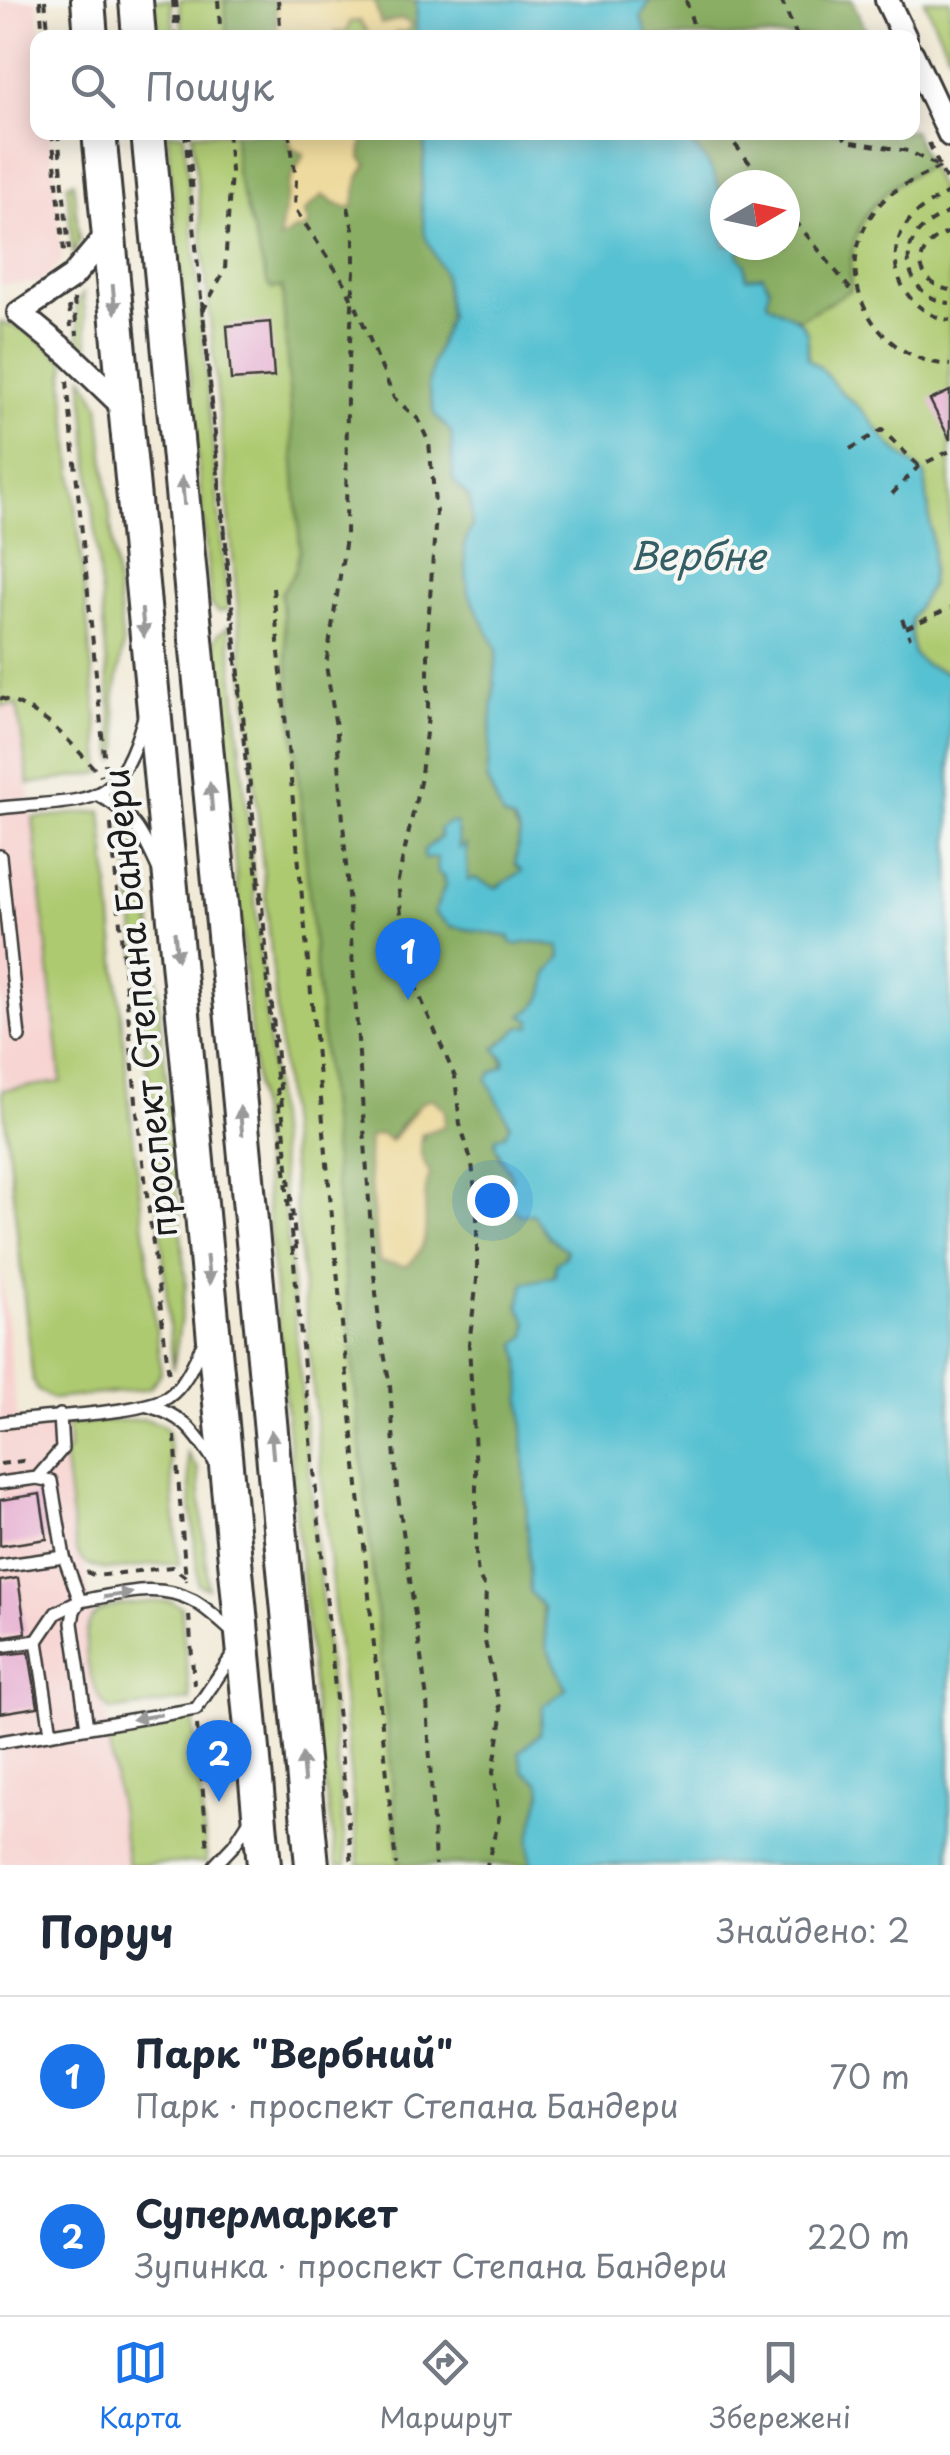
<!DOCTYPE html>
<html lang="uk">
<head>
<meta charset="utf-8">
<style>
	body { margin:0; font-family:"Playpen Sans",sans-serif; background:#f2f2f3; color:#1f2937 }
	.compass { position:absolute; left:710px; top:170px; width:90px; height:90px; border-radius:50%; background:#fff; box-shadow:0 5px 25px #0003; rotate:81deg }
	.you { position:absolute; left:492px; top:1200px; width:35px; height:35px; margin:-25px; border:8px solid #fff; border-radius:50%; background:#1a73e8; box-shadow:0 0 0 15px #1a73e833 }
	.badge { display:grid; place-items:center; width:65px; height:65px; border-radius:50%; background:#1a73e8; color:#fff; font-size:32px; font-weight:700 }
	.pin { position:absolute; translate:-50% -82px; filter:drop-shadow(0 2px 5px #0008) }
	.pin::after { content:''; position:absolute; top:52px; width:35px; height:30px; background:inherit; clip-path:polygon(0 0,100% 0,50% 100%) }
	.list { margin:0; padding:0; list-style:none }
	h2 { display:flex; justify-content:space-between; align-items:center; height:130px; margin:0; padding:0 40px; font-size:42px }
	h2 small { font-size:32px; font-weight:400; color:#747a83 }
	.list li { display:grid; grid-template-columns:65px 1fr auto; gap:30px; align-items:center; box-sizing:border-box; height:160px; padding:0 40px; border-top:2px solid #e0e1e3 }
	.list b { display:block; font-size:38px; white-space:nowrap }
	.list p { margin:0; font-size:32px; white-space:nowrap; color:#747a83 }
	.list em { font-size:32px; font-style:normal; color:#747a83 }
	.icon { flex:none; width:55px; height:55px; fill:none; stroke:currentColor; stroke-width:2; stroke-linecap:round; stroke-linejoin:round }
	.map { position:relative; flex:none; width:950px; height:1865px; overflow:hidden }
	.search { position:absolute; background:#fff; box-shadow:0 5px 25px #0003; left:30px; right:30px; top:30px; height:110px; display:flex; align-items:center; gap:25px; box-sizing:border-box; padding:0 35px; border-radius:20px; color:#747a83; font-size:38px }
	.sheet { height:450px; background:#fff }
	nav { display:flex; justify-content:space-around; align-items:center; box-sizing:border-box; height:140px; border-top:2px solid #e0e1e3; background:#fff; font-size:28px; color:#747a83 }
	nav a { display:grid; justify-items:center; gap:5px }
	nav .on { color:#1a73e8 }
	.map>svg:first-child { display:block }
	.built { fill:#f7d0ce }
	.green { fill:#aeca71; stroke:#657346; stroke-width:2.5 }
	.forest { fill:#8aae63; stroke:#536540; stroke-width:2.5; fill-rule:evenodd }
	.sand { fill:#eeda9e; stroke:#857b5d; stroke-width:2.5 }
	.water { fill:#57c1d2; stroke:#3a6e77; stroke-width:2.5 }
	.building { fill:#e6acd0 }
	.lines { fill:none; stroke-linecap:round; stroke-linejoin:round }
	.service-casing { stroke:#3c3b38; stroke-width:16 }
	.minor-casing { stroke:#3c3b38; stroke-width:28 }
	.primary-casing { stroke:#3c3b38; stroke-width:38 }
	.path { stroke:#3c3b38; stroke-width:4; stroke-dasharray:8 8; stroke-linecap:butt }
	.service { stroke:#fff; stroke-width:11 }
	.minor { stroke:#fff; stroke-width:22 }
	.primary { stroke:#fff; stroke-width:32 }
	.oneway { fill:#999 }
	.labels { text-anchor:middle; stroke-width:8; stroke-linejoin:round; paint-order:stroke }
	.street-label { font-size:35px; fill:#1c1c1c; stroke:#f6f6f2 }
	.water-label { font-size:38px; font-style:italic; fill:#345e65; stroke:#f6f6f2 }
</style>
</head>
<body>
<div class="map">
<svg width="950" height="1865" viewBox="0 0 950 1865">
	<rect width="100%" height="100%" fill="#f6f6f2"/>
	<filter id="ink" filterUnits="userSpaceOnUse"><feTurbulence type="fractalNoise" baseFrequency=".01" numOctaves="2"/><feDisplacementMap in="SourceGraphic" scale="20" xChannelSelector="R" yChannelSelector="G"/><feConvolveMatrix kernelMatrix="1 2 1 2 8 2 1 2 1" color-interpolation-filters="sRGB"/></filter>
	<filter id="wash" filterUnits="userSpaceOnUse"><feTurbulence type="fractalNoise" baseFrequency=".0048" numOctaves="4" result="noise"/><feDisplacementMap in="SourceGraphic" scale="40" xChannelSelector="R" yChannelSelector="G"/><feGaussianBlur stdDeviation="2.25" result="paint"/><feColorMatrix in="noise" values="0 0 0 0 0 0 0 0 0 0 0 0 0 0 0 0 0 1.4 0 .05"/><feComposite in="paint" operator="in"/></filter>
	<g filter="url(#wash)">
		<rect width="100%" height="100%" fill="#f1e9d5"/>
		<g class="built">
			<polygon points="0,0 37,0 41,37 38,38 38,132 50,133 62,261 40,282 0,285"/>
			<polygon points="17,705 33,818 61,1083 0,1090 0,706"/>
			<polygon points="0,1262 19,1432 65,1426 128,1865 0,1865"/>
		</g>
		<g class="green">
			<polygon points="154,0 171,0 175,37 158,37"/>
			<polygon points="179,0 417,0 416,37 183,37"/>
			<polygon points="924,0 950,0 950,57"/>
			<polygon points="913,131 950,213 950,673 925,665 914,655 911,641 911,618 930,587 933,550 925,475 888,444 865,413 837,388 822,369 808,359 808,341 741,245 785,245 785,185 725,185 725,208 723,195 680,133"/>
			<polygon points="167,133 184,133 228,610 219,612 211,605"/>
			<polygon points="192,133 426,133 421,198 497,649 487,780 456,824 424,850 510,937 531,1865 359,1865"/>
			<polygon points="73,181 79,240 73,255 67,185"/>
			<polygon points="83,294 89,351 80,346 76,303"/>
			<polygon points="0,322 28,331 66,362 64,382 102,773 29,784 17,705 0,706"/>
			<polygon points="82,374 99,404 123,647 114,700 120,747 115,762"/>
			<polygon points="229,626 347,1865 337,1865 317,1735 214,643 218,634"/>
			<polygon points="102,811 130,1110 161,1372 150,1388 142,1390 53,1399 37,1390 33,1382 2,1090 61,1082 33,818"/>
			<polygon points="125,818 133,828 136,858 148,888 186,1284 173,1369"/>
			<path d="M145 1419 163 1425 168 1431 179 1565C146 1558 96 1587 76 1551L64 1455 69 1449 67 1424Z"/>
			<polygon points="187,1453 198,1469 208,1588 198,1584"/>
			<path d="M164 1601H171L181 1607 190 1700 111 1711C91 1698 76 1634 94 1616 107 1602 145 1603 164 1601Z"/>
			<polygon points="193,1717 207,1862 128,1865 107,1731"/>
		</g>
		<g class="forest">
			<polygon points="225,0 275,0 278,37 227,37"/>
			<polygon points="374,0 417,0 416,37 396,37 391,24 381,24"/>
			<polygon points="650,0 852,0 869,37 648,37 641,17"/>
			<path d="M913 131 928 166C873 192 846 226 851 290L800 319 777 311 767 302 769 288 746 278 738 255 741 245H785V185H725V208L723 195 712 177 684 142 680 133Z"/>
			<path d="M234 133H287L290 145 304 154 289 183 280 239 295 230 304 212 323 195 335 204 367 165 361 158 363 136 374 133H426L421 198 444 274 449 317 433 361 434 414 451 432 453 480 470 499 472 526 464 546 468 592 497 649 487 780 520 834 515 863 523 871 496 888 468 882 466 845 460 850 456 824 424 850 425 859 437 858 445 886 434 913 450 926 550 945 559 947 561 958 547 974C547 994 540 1005 524 1015L531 1020V1026L521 1027 495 1048C510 1066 503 1068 492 1087L510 1125 498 1154 513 1178 505 1199 520 1215 533 1213 550 1238 567 1250 555 1275 543 1280 519 1307 528 1323 526 1336 516 1344 520 1359 546 1646 566 1690 554 1698 524 1771 540 1782 542 1791 529 1841 531 1865H400C357 1441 322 1017 281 593L295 571 300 549 282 287 272 289 268 285 236 172ZM414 1110 432 1128C412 1141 420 1157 430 1174L424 1191V1208L379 1262 368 1165Z"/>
		</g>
		<g class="sand">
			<polygon points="275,0 374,0 381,24 401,19 412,24 406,32 396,32 396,37 370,37 360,21 350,22 347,32 336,32 335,37 278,37"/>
			<polygon points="287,133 374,133 363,137 361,158 367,165 359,177 353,207 342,207 323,195 304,212 309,224 304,230 295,230 279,240 289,183 304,154 292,149"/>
			<path d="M432 1098 445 1110 444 1126 422 1134C417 1150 422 1160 430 1174 416 1210 440 1238 407 1266L379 1262 368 1165 369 1137 381 1134 391 1141 421 1103Z"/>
		</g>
		<g class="water">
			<polygon points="417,0 650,0 641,17 648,37 416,37"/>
			<path d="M426 133H680C685 145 694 145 702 155 723 182 725 212 725 245H741L738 255 745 263 746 278 763 275 769 288 767 302C781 314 802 315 807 333 809 342 807 351 808 359L822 369 837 388 865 413 888 443 925 475 933 550 930 587 911 618V641L914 655 925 665 950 674V1865H531L529 1841 542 1791 539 1782 524 1771 519 1752 540 1734 543 1706 566 1689 546 1646 544 1608 530 1592 520 1359 516 1344 526 1336 528 1323 519 1307 524 1283 555 1276 556 1263 565 1257 567 1250 550 1238 533 1214 520 1215 505 1199V1188L512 1177 495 1146 496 1137 505 1135 510 1124 487 1080 491 1073 505 1065 504 1058 495 1049 521 1027 531 1026V1020L522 1015C540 1007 547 993 547 974L561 957 559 947C545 943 533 939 518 945L510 942V937L450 926 434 913 445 886 443 876 438 873 437 858 424 859V850L441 837 439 829 447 823H456L459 849 466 844 468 881 474 878 496 888 522 871 515 864 520 834 514 821 503 817 487 780 497 649 468 592 464 546 472 526 470 499 453 480 451 432 434 414 428 386 433 361 449 317 444 274 425 236 421 198Z"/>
		</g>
		<g id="blocks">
			<g class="building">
				<polygon points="270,322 274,377 231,380 227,326"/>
				<polygon points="950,391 950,440 930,400"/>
				<polygon points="40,1494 47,1539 0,1546 0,1500"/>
				<polygon points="18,1578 26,1633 0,1637 0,1581"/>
				<polygon points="29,1652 38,1707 0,1713 0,1655"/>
			</g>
		</g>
	</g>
	<g filter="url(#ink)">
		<use href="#blocks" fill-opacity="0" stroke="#3c3b38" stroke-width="2.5"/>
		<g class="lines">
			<g class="service-casing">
				<g id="service">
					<path d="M100 796C132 812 144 837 158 868"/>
					<path d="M0 808C87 798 117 814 144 717"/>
					<polyline points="0,856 19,1037"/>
					<path d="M148 1406C185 1416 194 1432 215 1462"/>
					<path d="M0 1423C39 1416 139 1415 168 1397 186 1385 196 1358 205 1339"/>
					<polyline points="37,1478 51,1481 64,1557 80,1601 56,1613 37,1641 51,1733"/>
					<polyline points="0,1483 37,1478 62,1449 60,1415"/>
					<polyline points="0,1566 64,1557"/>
					<polyline points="0,1646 37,1641"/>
					<path d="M87 1727 72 1623 74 1611 80 1601C117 1595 157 1581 192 1600 208 1608 223 1624 237 1636"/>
					<polyline points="0,1742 196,1709 237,1649"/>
					<polyline points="215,1865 234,1845 252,1817"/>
				</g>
			</g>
			<g class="minor-casing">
				<g id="minor">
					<polyline points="887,0 905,38"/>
					<polyline points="912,54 950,135"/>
					<polyline points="108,234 72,277 19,313 70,355 123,406"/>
				</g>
			</g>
			<g class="primary-casing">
				<g id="primary">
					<polyline points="88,0 91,38"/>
					<polyline points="136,0 139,38"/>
					<polyline points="99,132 264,1865"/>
					<polyline points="148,132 312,1865"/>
				</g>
			</g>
			<g class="path">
				<polyline points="40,0 43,38"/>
				<polyline points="45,0 49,38"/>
				<polyline points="173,0 176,38"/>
				<polyline points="176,0 180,38"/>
				<polyline points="218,0 221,38"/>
				<polyline points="278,0 281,38"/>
				<polyline points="686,0 697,38"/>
				<polyline points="781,0 798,38"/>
				<polyline points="52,132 64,252"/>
				<polyline points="58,132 69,250"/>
				<polyline points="185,132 352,1865"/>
				<polyline points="188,132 193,193"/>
				<polyline points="289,132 296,179 295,209 346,285 352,301"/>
				<polyline points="725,132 767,185"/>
				<polyline points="842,132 846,141 908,151 940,167"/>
				<polyline points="929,143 950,189"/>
				<path d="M940 167C919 178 896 186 880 204 825 268 869 359 950 365"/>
				<path d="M950 192C934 201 916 209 906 225 880 263 906 314 950 320"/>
				<polyline points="348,207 354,234 354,271 347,394 346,538 326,665 337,733 374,1274 380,1330 390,1386 397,1489 427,1699 435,1865"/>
				<polyline points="785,208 851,290 857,287"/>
				<path d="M950 211C938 218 924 224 916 235 897 264 917 300 950 303"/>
				<path d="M950 232C942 235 933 239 928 246 911 266 929 287 950 290"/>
				<polyline points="74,299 77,335"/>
				<polyline points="202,302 297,1258"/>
				<polyline points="69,306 71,327"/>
				<polyline points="356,306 394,398 418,419 429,443 436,513 428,626 428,716 420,782 398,880 402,927 410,974 455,1077 460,1124 472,1163 477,1211 477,1280 469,1344 476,1471 476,1557 478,1575 486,1590 484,1637 502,1717 493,1772 499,1818 487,1865"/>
				<polyline points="203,311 225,269 231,171 228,132"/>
				<polyline points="67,381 105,765"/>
				<polyline points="850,449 882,430 919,466"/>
				<polyline points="892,494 919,466 950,451"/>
				<polyline points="273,588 346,1366 396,1865"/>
				<polyline points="902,619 910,638"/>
				<polyline points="906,628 950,608"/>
				<path d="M0 698C44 709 71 743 101 776"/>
				<polyline points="111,824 137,1112 169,1376"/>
				<polyline points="175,1436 186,1581"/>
				<polyline points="0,1464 30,1460"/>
				<polyline points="86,1572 96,1576 172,1567 191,1581"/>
				<polyline points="189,1615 194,1685"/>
				<polyline points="197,1725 208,1850"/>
			</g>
			<use href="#service" class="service"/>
			<use href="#minor" class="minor"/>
			<use href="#primary" class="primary"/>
		</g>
		<defs><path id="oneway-solid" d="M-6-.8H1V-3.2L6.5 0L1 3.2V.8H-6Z" transform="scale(2.5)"/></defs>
		<g class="oneway">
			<use href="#oneway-solid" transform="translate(114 299) rotate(85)"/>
			<use href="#oneway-solid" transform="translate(183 491) rotate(-95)"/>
			<use href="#oneway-solid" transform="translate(143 623) rotate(85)"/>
			<use href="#oneway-solid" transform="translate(211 797) rotate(-95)"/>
			<use href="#oneway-solid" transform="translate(176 946) rotate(84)"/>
			<use href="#oneway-solid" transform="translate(241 1121) rotate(-95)"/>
			<use href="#oneway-solid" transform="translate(208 1270) rotate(84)"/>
			<use href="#oneway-solid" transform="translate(272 1444) rotate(-95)"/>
			<use href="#oneway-solid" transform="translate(118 1595) rotate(-9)"/>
			<use href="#oneway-solid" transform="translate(147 1717) rotate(170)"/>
			<use href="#oneway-solid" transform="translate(303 1768) rotate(-95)"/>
		</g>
	</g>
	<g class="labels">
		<g class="street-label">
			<text transform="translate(141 1003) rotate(-96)" y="12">проспект Степана Бандери</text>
		</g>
		<g class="water-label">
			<text x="697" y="570">Вербне</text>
		</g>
	</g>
</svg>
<svg class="compass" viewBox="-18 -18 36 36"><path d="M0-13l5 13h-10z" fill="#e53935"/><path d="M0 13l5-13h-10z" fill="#747a83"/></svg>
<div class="you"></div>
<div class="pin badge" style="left:408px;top:1000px">1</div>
<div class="pin badge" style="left:219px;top:1802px">2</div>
<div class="search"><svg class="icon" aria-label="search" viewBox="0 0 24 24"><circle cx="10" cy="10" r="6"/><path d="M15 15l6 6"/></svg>Пошук</div>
</div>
<section class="sheet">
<h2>Поруч<small>Знайдено: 2</small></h2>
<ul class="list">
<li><span class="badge">1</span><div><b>Парк &quot;Вербний&quot;</b><p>Парк · проспект Степана Бандери</p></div><em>70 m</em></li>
<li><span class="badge">2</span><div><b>Супермаркет</b><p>Зупинка · проспект Степана Бандери</p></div><em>220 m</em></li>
</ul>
</section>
<nav>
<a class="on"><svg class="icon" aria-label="map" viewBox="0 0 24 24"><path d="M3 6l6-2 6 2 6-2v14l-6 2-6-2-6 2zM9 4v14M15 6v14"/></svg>Карта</a>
<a><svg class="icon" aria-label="directions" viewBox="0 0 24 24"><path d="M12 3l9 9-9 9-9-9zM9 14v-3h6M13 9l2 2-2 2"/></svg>Маршрут</a>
<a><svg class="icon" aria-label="saved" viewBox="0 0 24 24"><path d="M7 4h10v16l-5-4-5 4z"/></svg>Збережені</a>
</nav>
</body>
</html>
